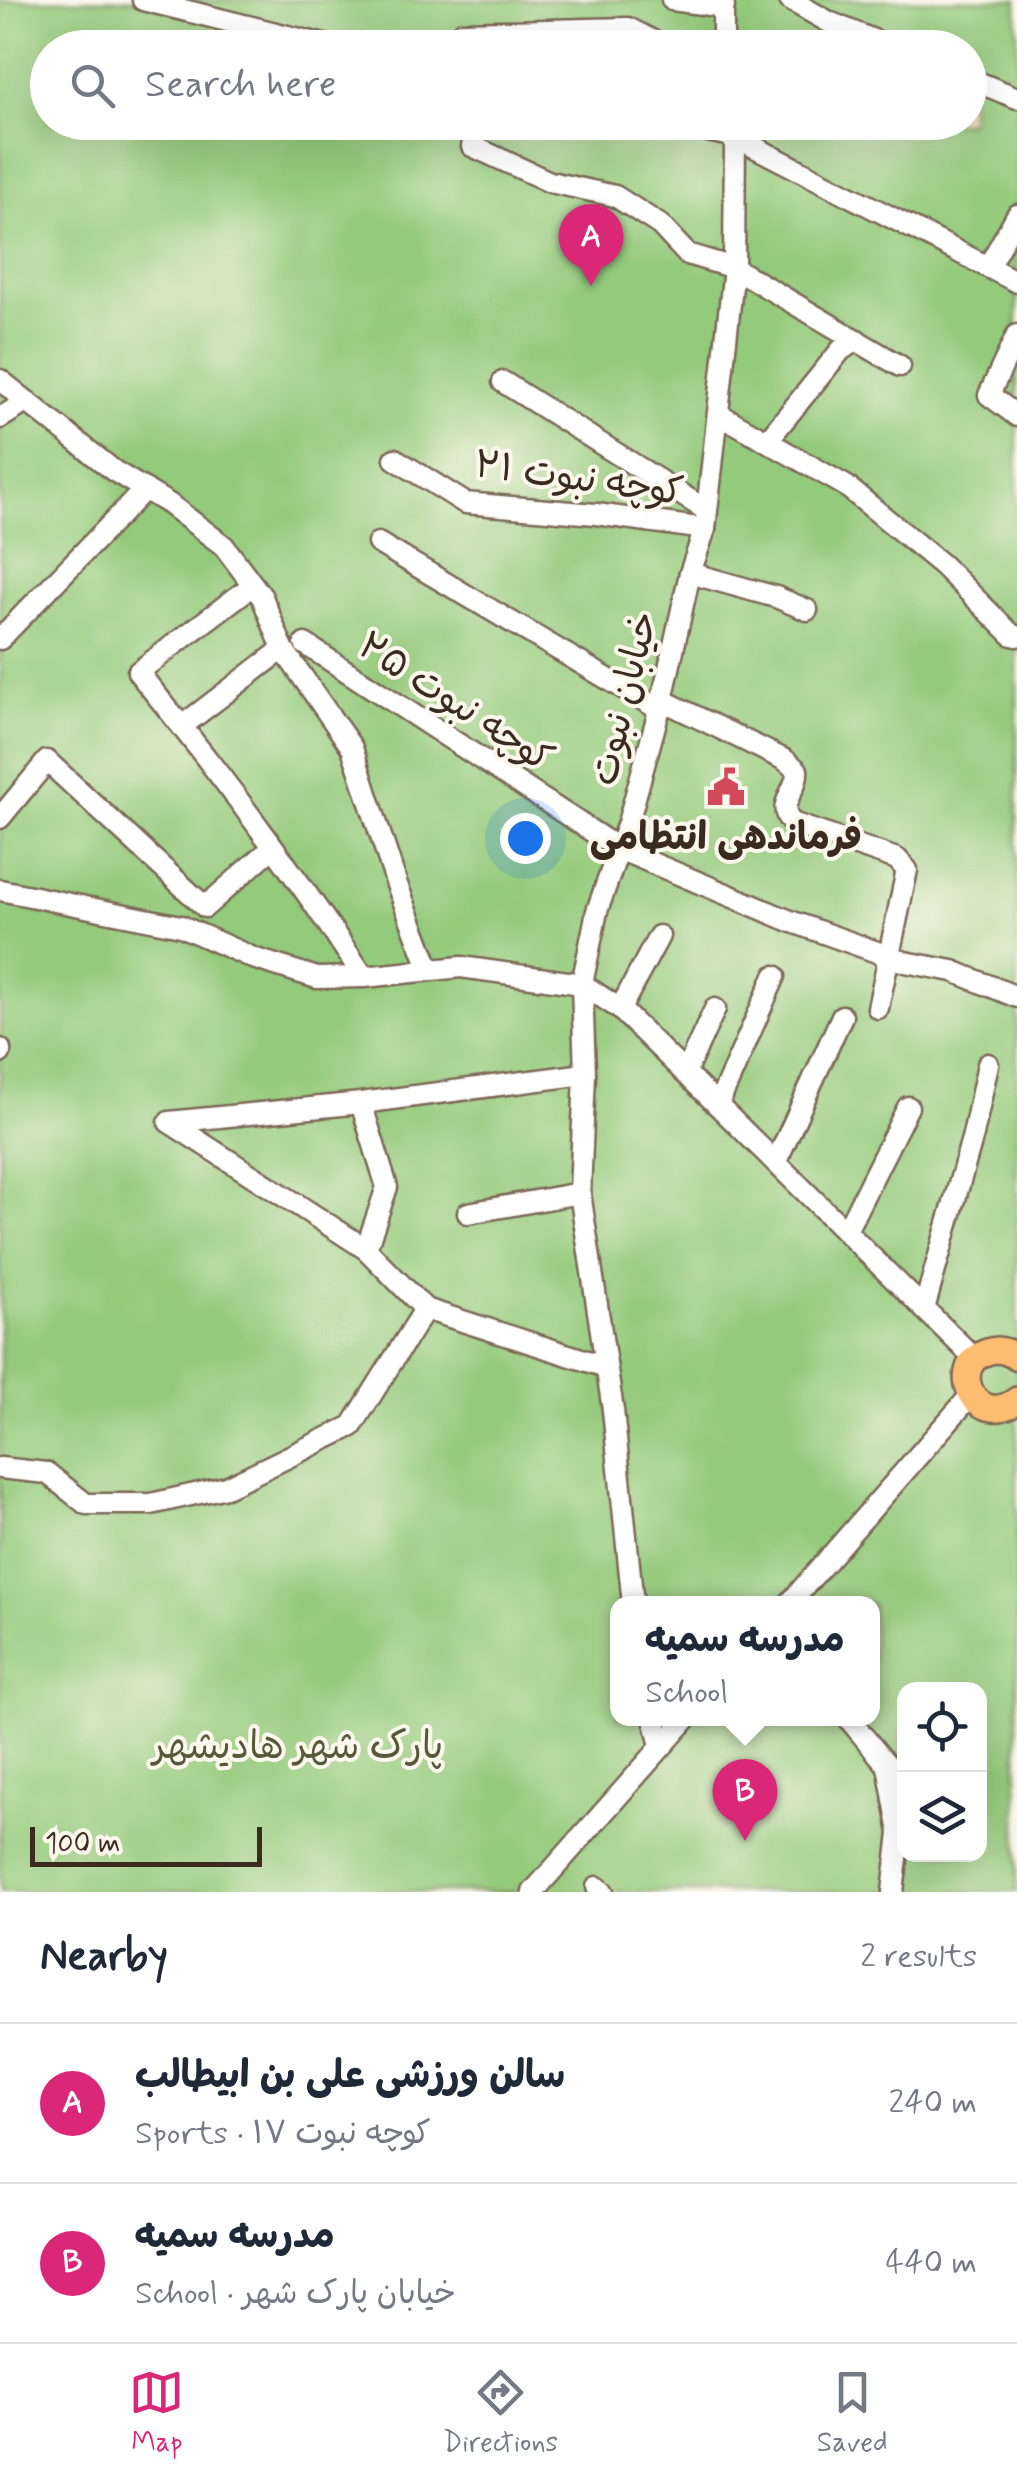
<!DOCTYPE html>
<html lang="en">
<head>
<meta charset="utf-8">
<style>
	body { margin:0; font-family:Mynerve,"Playpen Sans Arabic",sans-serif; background:#f6f6f7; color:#1f2937 }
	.controls { position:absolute; right:30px; bottom:30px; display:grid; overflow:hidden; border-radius:20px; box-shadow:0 10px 40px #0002 }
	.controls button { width:90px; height:90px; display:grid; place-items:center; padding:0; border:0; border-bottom:2px solid #e0e1e3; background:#fff; color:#1f2937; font:50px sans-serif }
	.scale { position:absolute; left:30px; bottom:25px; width:232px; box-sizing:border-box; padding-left:10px; border:5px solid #3b2a1e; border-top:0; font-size:28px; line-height:35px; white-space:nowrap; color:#3b2a1e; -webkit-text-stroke:8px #fbf7ec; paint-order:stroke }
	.you { position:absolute; left:525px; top:838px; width:35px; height:35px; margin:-25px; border:8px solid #fff; border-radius:50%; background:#1a73e8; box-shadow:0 0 0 15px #1a73e833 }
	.badge { display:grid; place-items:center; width:65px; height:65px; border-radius:50%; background:#db2777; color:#fff; font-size:32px; font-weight:700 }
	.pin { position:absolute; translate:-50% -82px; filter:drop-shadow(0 2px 5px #0008) }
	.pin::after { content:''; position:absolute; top:52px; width:35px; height:30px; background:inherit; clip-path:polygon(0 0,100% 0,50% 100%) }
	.popup { position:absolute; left:610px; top:1596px; width:270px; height:130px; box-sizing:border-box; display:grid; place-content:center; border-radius:20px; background:#fff; filter:drop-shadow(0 2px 8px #0005); font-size:32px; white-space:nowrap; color:#747a83 }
	.popup b { font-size:38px; color:#1f2937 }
	.popup::after { content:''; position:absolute; left:50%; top:100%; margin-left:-20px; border:20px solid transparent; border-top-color:#fff }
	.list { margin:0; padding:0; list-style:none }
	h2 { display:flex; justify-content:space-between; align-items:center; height:130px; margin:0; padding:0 40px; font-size:42px }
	h2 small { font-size:32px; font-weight:400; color:#747a83 }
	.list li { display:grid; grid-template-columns:65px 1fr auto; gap:30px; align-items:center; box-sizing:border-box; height:160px; padding:0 40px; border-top:2px solid #e0e1e3 }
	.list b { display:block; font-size:38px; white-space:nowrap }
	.list p { margin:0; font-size:32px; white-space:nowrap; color:#747a83 }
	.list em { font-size:32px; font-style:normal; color:#747a83 }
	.icon { flex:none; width:55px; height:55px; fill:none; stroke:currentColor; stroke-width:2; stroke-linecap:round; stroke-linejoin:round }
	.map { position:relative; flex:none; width:1017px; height:1892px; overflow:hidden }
	.search { position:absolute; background:#fff; box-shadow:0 10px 40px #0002; left:30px; right:30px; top:30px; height:110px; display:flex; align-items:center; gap:25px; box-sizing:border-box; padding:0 35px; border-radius:55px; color:#747a83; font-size:38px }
	.sheet { height:450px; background:#fff }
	nav { display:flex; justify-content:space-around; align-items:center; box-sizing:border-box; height:140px; border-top:2px solid #e0e1e3; background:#fff; font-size:28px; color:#747a83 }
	nav a { display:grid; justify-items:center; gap:5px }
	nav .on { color:#db2777 }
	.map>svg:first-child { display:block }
	.green { fill:#94ca7c; stroke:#687a4d; stroke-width:2.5; fill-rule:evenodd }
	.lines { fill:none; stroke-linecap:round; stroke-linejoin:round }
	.minor-casing { stroke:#7b6856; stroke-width:25 }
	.major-casing { stroke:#7b6856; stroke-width:30 }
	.minor { stroke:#fff; stroke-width:20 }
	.major { stroke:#febc70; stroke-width:25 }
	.labels { text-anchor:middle; stroke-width:8; stroke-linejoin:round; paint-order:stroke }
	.street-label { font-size:38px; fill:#3b2a1e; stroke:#fbf7ec }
	.poi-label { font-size:38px; font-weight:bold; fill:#3b2a1e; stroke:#fbf7ec }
	.park-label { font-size:38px; fill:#565a3a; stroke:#fbf7ec }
</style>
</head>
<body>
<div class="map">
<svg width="1017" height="1892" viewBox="0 0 1017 1892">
	<rect width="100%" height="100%" fill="#fbf7ec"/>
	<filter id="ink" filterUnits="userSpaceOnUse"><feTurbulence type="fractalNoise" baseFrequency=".01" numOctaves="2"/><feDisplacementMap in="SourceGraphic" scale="20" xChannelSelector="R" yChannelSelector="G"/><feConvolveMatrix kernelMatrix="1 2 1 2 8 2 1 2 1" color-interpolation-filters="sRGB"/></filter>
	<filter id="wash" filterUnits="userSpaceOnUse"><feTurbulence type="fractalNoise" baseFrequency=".0048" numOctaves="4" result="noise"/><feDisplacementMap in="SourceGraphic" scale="40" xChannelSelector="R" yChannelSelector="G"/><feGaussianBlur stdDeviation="2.25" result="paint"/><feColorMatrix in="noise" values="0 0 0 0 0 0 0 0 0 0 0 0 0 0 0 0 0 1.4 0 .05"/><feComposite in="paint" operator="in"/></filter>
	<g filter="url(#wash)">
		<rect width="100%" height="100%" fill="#f2dcbe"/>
		<path class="green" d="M0 0H1017V1892H0ZM48 48H970V122H48ZM618 1604H872V1718H618ZM904 1690H980V1854H904Z"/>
	</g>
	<g filter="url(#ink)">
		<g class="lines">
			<g class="minor-casing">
				<g id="minor">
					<polyline points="143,0 336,48"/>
					<polyline points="672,0 724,7"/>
					<polyline points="790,0 829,22 893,48"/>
					<polyline points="463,32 628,28 667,48"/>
					<polyline points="723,48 723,0"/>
					<polyline points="970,79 1017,98"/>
					<polyline points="667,122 735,137 1017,282"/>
					<polyline points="472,146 550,182 615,196 660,225 687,254 734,268 900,366"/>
					<polyline points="988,267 1017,215"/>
					<polyline points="1017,335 989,395 1017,416"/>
					<polyline points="0,380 114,471 169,504 224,546 262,597 283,649 352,748 396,882 430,970"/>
					<polyline points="503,382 706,510"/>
					<polyline points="719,414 846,486 942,565 1012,635 1017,636"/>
					<polyline points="0,418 26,402"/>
					<polyline points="767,441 841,350 857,340"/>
					<polyline points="395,459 465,503 596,514 705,529"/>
					<polyline points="378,543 660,710"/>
					<polyline points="690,573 776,597 807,610"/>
					<path d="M253 585 138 672C218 770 294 872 364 977"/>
					<polyline points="0,639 145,489"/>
					<polyline points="305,644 619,849 790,921 905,962 953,971 1017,997"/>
					<path d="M662 700 785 760 797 770C799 790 774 805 792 823L897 859 907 870 878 1008"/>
					<polyline points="182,726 283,649"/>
					<polyline points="0,818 47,761 205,907 273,847"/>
					<polyline points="0,890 181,926 253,958 317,978 364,977 461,967 582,984 620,1009 975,1359"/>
					<polyline points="620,1009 659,936"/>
					<polyline points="0,1049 0,1053"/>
					<polyline points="685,1073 715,1009"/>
					<polyline points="585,1074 361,1103 169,1122 366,1249 425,1309 606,1367"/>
					<polyline points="361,1103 387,1187 366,1249"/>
					<polyline points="718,1105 775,976"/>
					<polyline points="776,1162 842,1016"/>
					<polyline points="468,1213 580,1193"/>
					<polyline points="846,1231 908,1107"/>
					<polyline points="924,1309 973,1135 988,1064"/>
					<polyline points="0,1468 47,1473 86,1504 151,1504 226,1487 352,1426 425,1309"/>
					<polyline points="633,1604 613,1410 580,1193 585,1074 582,984 597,911 628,823 662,700 690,573 705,529 734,268 735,137 732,122"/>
					<polyline points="789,1604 971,1395"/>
					<polyline points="654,1718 661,1746"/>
					<polyline points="848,1718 888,1766 900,1833 893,1892"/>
					<polyline points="597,1887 603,1892"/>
					<polyline points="533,1892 687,1718"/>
				</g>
			</g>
			<g class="major-casing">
				<path id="major" d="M1017 1358C1008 1351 998 1348 987 1352 945 1366 977 1431 1017 1400"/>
			</g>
			<use href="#minor" class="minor"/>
			<use href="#major" class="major"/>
		</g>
	</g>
	<defs>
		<g id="civic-bare" transform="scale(3)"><path d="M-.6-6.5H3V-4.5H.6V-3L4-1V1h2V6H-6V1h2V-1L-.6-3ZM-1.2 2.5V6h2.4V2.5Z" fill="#d1495b" stroke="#fbf7ec" stroke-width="2.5" paint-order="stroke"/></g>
	</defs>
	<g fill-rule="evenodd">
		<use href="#civic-bare" x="726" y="787"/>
	</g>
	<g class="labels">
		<g class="street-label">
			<text transform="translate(579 477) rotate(8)" y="13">کوچه نبوت ۲۱</text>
			<text transform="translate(623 698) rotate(-76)" y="13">خیابان نبوت</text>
			<text transform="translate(456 701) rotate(33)" y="13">کوچه نبوت ۲۵</text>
		</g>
		<g class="poi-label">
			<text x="726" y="849">فرماندهی انتظامی</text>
		</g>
		<g class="park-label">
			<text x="298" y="1758">پارک شهر هادیشهر</text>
		</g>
	</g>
</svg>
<div class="controls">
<button><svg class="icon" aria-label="locate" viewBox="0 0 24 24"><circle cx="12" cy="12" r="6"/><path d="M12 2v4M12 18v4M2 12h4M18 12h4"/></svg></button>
<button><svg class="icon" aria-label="layers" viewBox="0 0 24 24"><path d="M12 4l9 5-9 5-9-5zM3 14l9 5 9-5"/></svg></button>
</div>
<div class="scale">100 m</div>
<div class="you"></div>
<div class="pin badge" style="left:591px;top:286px">A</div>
<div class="pin badge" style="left:745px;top:1841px">B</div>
<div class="popup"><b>مدرسه سمیه</b>School</div>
<div class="search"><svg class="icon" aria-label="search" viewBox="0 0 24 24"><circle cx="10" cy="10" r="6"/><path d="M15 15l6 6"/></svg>Search here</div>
</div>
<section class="sheet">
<h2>Nearby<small>2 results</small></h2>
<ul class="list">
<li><span class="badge">A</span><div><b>سالن ورزشی علی بن ابیطالب</b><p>Sports · کوچه نبوت ۱۷</p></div><em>240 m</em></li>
<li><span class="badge">B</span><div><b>مدرسه سمیه</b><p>School · خیابان پارک شهر</p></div><em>440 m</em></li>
</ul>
</section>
<nav>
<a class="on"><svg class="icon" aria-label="map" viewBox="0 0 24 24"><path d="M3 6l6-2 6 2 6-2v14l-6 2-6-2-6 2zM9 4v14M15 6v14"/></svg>Map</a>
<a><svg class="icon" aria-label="directions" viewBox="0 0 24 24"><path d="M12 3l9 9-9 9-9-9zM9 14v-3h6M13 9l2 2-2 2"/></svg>Directions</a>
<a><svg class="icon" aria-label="saved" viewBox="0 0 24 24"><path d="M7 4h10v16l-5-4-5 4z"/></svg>Saved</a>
</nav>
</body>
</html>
